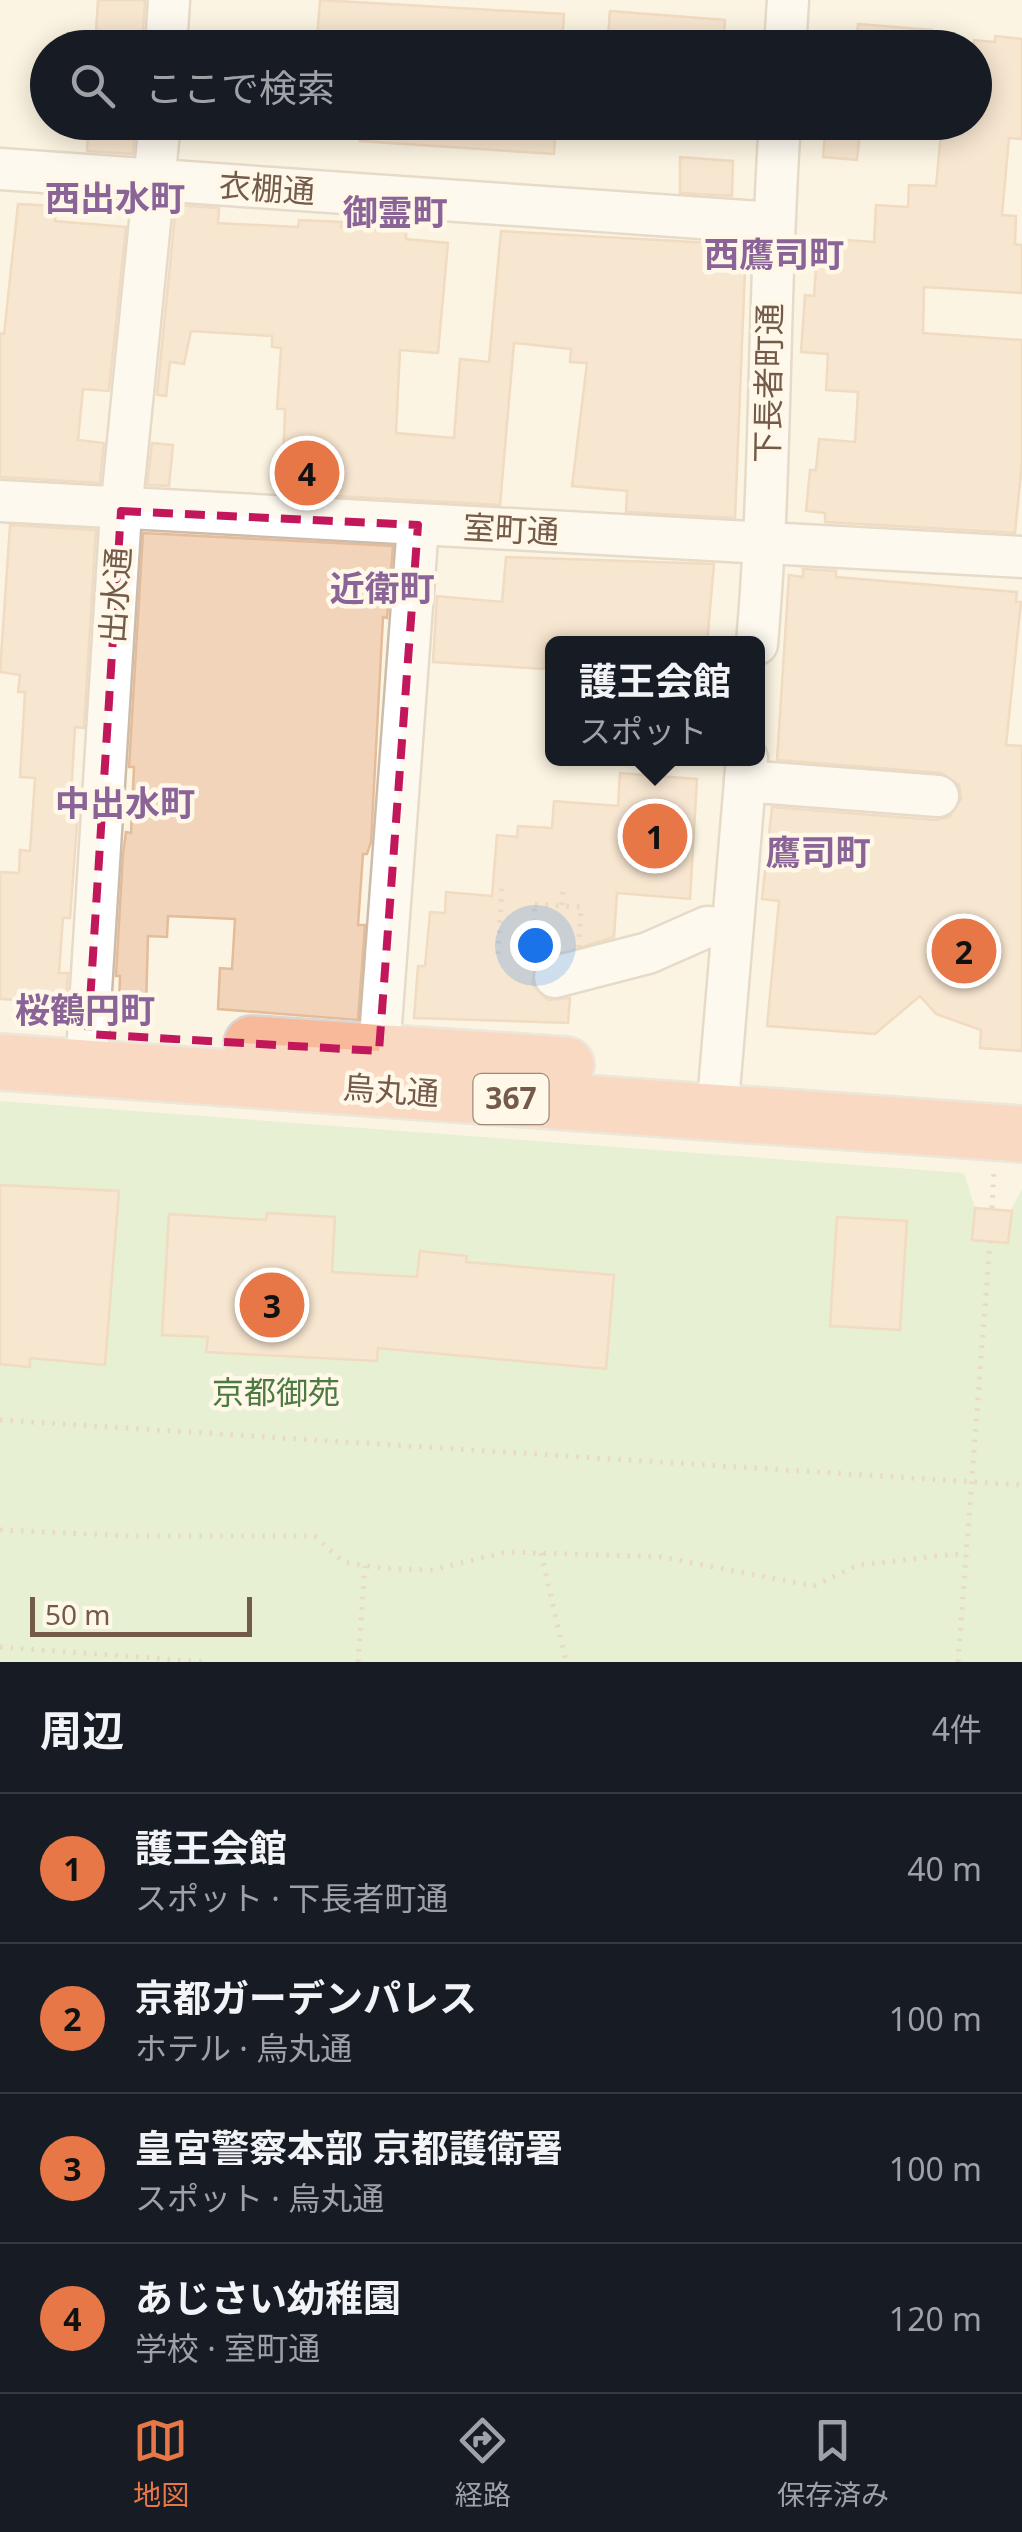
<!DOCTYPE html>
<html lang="ja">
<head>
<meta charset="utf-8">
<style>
	body { margin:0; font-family:"Noto Sans","Noto Sans JP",sans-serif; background:#20242c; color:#f1f3f6 }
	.scale { position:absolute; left:30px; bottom:25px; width:222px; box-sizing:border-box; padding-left:10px; border:5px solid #745b49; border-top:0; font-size:28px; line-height:35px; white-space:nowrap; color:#745b49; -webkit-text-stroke:8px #fff8e9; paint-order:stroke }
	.you { position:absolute; left:535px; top:945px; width:35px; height:35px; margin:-25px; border:8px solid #fff; border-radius:50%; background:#1a73e8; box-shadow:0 0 0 15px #1a73e833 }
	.badge { display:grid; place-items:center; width:65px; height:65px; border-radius:50%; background:#e77747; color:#111; font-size:32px; font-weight:700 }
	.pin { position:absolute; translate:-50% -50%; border:5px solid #fff; box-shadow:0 2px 10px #0006 }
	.popup { position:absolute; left:545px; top:636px; width:220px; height:130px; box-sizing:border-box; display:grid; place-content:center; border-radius:15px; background:#171b24; filter:drop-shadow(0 2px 8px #0005); font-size:32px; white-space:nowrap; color:#9ea1a6 }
	.popup b { font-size:38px; color:#f1f3f6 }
	.popup::after { content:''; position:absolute; left:50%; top:100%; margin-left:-20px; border:20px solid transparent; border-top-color:#171b24 }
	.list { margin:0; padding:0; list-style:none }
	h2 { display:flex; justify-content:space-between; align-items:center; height:130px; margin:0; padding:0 40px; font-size:42px }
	h2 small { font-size:32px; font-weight:400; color:#9ea1a6 }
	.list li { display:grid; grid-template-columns:65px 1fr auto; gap:30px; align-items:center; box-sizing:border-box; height:150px; padding:0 40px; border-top:2px solid #363941 }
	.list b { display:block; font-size:38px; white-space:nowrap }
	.list p { margin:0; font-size:32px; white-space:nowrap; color:#9ea1a6 }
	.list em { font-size:32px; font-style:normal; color:#9ea1a6 }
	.icon { flex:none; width:55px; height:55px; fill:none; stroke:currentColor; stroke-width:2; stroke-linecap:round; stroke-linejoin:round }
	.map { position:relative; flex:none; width:1022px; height:1662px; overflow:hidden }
	.search { position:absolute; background:#171b24; box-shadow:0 5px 25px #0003; left:30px; right:30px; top:30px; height:110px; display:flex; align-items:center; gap:25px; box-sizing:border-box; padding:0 35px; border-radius:55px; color:#9ea1a6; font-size:38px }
	.sheet { height:730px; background:#171b24 }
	nav { display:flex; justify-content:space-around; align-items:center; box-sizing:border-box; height:140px; border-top:2px solid #363941; background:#171b24; font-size:28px; color:#9ea1a6 }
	nav a { display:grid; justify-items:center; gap:5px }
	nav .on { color:#e77747 }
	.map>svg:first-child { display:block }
	.green { fill:#ceeac1 }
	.building { fill:#f2d4ba; stroke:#e4bc9a; stroke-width:2.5 }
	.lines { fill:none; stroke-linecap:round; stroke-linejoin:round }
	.minor-casing { stroke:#cdbca9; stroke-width:45 }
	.highway-casing { stroke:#dbd4d0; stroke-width:60 }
	.path { stroke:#d6b89d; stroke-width:5; stroke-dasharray:2.5 8; stroke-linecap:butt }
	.minor { stroke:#fff; stroke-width:40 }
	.highway { stroke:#f7b999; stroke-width:55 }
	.marked { fill:none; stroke:#c2185b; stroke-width:8; stroke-dasharray:20 12; stroke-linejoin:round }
	.labels { text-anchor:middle; stroke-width:9; stroke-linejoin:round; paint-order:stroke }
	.shield { fill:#fff8e9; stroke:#9e8a79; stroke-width:2.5 }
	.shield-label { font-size:30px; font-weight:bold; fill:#745b49 }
	.street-label { font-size:32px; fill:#745b49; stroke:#fff8e9 }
	.park-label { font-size:32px; fill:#4d7a41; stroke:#fff8e9 }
	.neighbourhood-label { font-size:35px; font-weight:bold; fill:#8a6497; stroke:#fff8e9 }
</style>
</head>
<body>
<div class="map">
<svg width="1022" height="1662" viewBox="0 0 1022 1662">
	<rect width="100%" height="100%" fill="#fcf4e2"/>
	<polygon class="green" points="0,1101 964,1173 975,1208 1011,1210 1022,1189 1022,1662 0,1662"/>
	<g class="building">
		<polygon points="98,0 145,0 142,48 95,48"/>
		<polygon points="320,0 564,14 562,48 376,48 376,42 317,38"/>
		<polygon points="610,11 725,20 723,48 607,48"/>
		<polygon points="858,24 932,30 931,48 856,48"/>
		<polygon points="995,36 1022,39 1022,139 1009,138 1002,215 1016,216 1015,244 1022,245 1022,293 924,287 923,333 1022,340 1022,462 1015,533 825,522 825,513 806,511 810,470 816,470 819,439 855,442 858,392 826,390 828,354 801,352 805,295 814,296 818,238 874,242 876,205 908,207 909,185 936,186 942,122 974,122 974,40 995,42"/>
		<polygon points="89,122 136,122 133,154 87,151"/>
		<polygon points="360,122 556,122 554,154 360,141"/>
		<polygon points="826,122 861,122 857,160 823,157"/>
		<polygon points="680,157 733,161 732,196 680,193"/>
		<polygon points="18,204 56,206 55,221 126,227 109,391 83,389 78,440 104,443 100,483 0,477 0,333 4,334"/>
		<polygon points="176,205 219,208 218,223 298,227 299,220 342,222 341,227 406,232 406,239 448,243 438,353 400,350 396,433 454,438 460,359 489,362 501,231 746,245 735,518 626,512 627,491 572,486 587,363 570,362 571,349 514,343 500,505 282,493 285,409 277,409 281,348 272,347 272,336 191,331 184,364 170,362 166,396 157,395"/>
		<polygon points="152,443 173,445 169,486 147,485"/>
		<polygon points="10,525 96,530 84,728 75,727 71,797 79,798 70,918 63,918 59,973 68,973 66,1003 0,999 0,872 19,873 20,850 30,851 35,778 20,777 25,692 18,692 20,675 0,672"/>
		<polygon points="143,533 393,546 387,618 383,617 371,842 367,854 363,854 358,925 365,925 358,1020 218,1009 220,968 232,969 235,919 168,916 167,937 148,936 146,1007 119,1006 120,976 116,976 123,854 126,832 131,833 134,767 129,767"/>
		<polygon points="506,557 714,564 707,644 546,644 544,669 433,662 437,596 502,602"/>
		<polygon points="803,569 836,571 836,577 1017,592 1016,602 1021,602 1006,745 1022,746 1022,1051 980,1048 981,1030 936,1014 920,996 875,1034 767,1026 779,901 762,899 772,807 936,820 949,817 961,799 959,785 941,773 777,760 789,575 803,577"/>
		<polygon points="620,773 697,779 690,899 617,893 614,937 538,961 532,984 548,1000 570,998 568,1023 414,1018 418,966 425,966 430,912 445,913 446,892 492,896 497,835 517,837 518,826 552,828 554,801 618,806"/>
		<polygon points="0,1185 119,1191 105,1365 30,1358 30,1367 0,1364"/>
		<polygon points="975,1208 1012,1211 1008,1243 972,1240"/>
		<polygon points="267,1213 335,1217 332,1272 417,1277 420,1251 467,1256 466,1262 614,1275 606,1369 378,1348 377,1361 206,1352 208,1337 162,1335 169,1214 266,1220"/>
		<polygon points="837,1217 907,1221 900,1330 830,1326"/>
	</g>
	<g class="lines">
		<g class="minor-casing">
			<g id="minor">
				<polyline points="166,48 169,0"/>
				<polyline points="785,48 788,0"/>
				<polyline points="0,169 773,223"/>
				<polyline points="0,501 1022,557"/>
				<path d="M757 644C772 470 768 296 780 122"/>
				<polyline points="745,781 938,796"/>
				<polyline points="555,977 648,953 707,927 732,929"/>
				<polyline points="379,1051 418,525"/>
				<polyline points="86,1070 121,511 160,122"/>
				<polyline points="717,1114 747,758"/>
			</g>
		</g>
		<g class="highway-casing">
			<g id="highway">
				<polyline points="252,1044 566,1065"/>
				<polyline points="0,1062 1022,1134"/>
			</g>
		</g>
		<g class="path">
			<polygon points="535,904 581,907 578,959 532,956"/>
			<polyline points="562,905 563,889"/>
			<polyline points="498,954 502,887"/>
			<polyline points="992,1208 994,1171"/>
			<polyline points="0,1420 1022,1485"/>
			<polyline points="0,1530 130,1536 315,1536 343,1562 381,1568 431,1570 507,1552 661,1557 814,1586 858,1565 966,1553"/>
			<polyline points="541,1553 566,1662"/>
			<polyline points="0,1647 207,1662"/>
			<polyline points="358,1662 365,1566"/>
			<polyline points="958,1662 990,1241"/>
		</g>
		<use href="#minor" class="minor"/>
		<use href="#highway" class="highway"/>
	</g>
	<path d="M0 0H1022V1662H0ZM121 511 418 525 379 1051 88 1034Z" fill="#fcf4e2" fill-opacity=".55" fill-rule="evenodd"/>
	<path class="marked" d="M121 511 418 525 379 1051 88 1034Z"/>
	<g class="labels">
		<rect class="shield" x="473.5" y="1074" width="75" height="50" rx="8"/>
		<g class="shield-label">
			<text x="511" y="1109">367</text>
		</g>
		<g class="street-label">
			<text transform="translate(267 189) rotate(4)" y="11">衣棚通</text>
			<text transform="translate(769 383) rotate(-89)" y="11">下長者町通</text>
			<text transform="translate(511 530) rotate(3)" y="11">室町通</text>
			<text transform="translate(116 595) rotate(-86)" y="11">出水通</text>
			<text transform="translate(391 1091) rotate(4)" y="11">烏丸通</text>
		</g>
		<g class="park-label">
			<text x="276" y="1404">京都御苑</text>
		</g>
		<g class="neighbourhood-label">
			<text x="115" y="211">西出水町</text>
			<text x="395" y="225">御霊町</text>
			<text x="774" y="267">西鷹司町</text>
			<text x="382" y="601">近衛町</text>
			<text x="125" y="816">中出水町</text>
			<text x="818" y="865">鷹司町</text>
			<text x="85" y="1023">桜鶴円町</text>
		</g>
	</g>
</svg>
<div class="scale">50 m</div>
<div class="you"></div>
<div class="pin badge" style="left:655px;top:836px">1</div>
<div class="popup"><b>護王会館</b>スポット</div>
<div class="pin badge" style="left:964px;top:951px">2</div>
<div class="pin badge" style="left:272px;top:1305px">3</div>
<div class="pin badge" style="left:307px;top:473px">4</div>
<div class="search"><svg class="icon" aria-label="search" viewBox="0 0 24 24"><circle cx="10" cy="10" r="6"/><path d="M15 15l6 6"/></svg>ここで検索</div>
</div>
<section class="sheet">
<h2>周辺<small>4件</small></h2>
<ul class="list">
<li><span class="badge">1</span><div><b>護王会館</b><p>スポット · 下長者町通</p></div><em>40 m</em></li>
<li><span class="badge">2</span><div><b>京都ガーデンパレス</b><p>ホテル · 烏丸通</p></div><em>100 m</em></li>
<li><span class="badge">3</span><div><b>皇宮警察本部 京都護衛署</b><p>スポット · 烏丸通</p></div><em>100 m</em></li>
<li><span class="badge">4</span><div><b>あじさい幼稚園</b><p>学校 · 室町通</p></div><em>120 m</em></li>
</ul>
</section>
<nav>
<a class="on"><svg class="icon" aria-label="map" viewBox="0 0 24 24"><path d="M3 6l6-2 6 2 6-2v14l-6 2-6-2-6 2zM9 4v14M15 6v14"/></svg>地図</a>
<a><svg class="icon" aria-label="directions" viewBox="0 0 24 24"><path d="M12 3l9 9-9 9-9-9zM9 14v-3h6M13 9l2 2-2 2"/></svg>経路</a>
<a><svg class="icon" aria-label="saved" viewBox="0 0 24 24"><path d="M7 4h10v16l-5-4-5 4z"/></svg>保存済み</a>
</nav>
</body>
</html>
